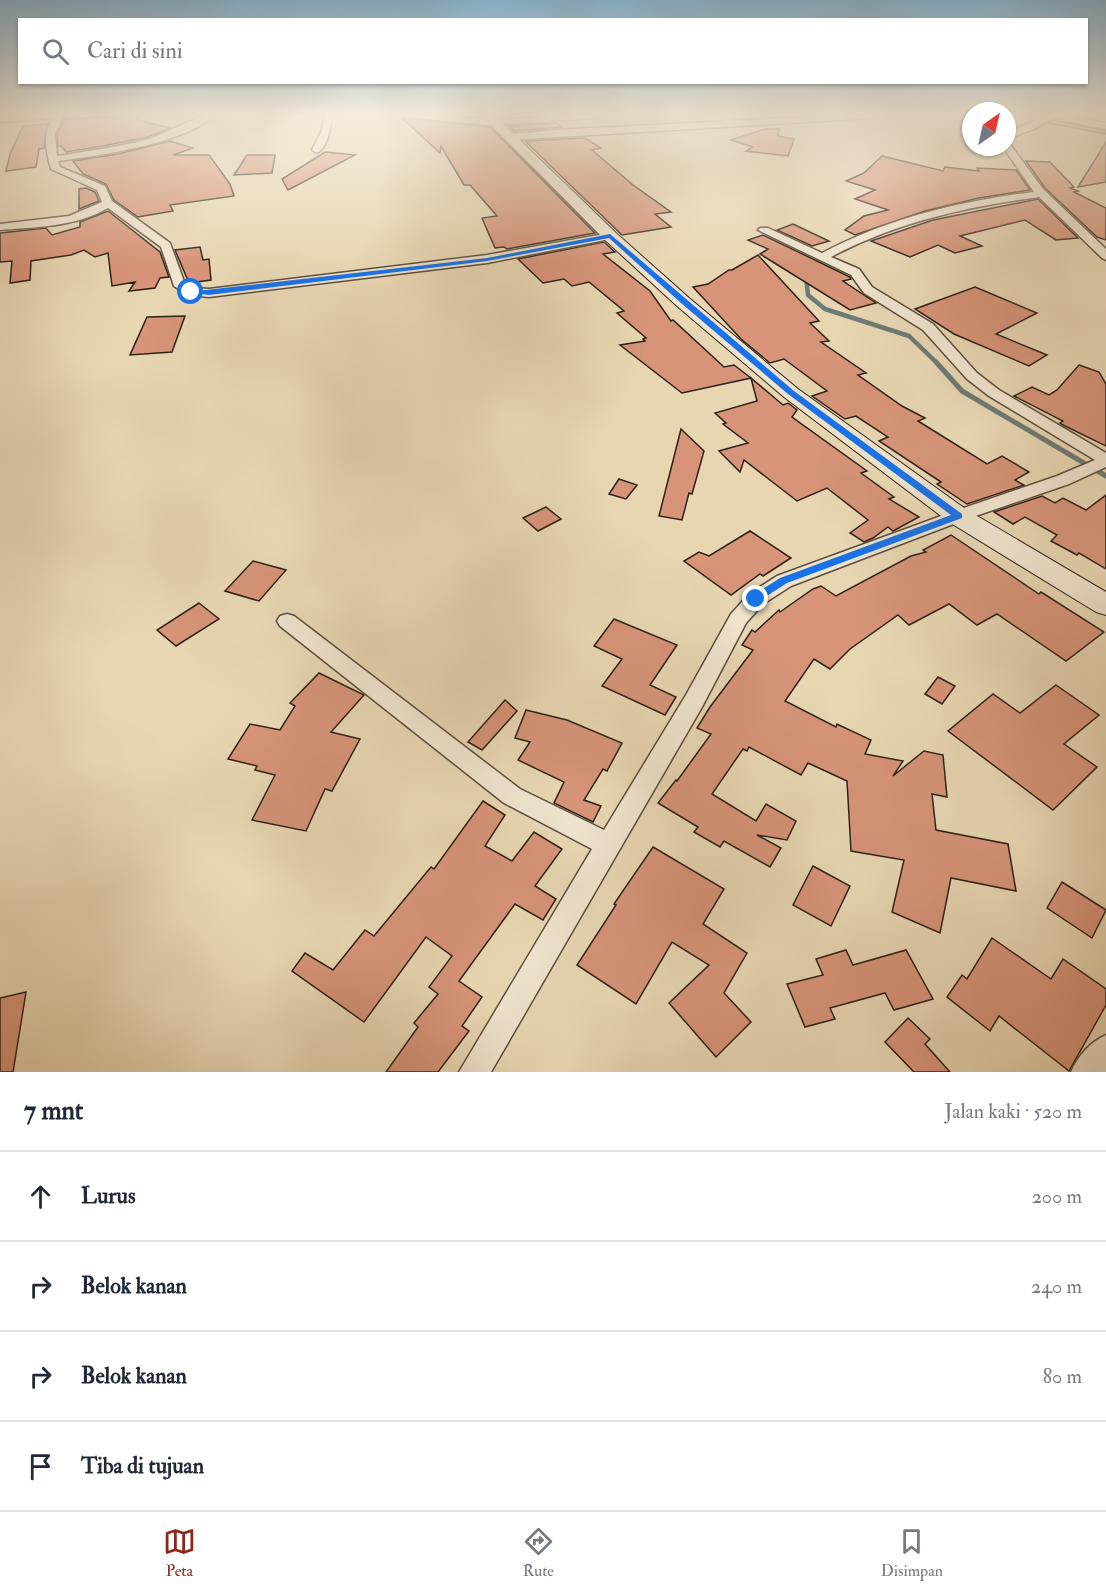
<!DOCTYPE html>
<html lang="id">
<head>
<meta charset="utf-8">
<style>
	body { margin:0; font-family:"IM FELL Double Pica",serif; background:#f6f6f7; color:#1f2937 }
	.compass { position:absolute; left:962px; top:102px; width:54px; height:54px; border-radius:50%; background:#fff; box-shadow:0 2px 4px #0004; rotate:34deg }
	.stop { position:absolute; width:18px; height:18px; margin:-14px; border:4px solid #1a73e8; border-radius:50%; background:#fff }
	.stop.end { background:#1a73e8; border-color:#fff; box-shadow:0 2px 6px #0008 }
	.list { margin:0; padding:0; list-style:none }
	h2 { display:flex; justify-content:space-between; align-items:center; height:78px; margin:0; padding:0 24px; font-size:26px }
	h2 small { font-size:20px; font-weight:400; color:#747a83 }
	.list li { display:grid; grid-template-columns:39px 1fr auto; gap:18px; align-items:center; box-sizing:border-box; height:90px; padding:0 24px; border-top:2px solid #e0e1e3 }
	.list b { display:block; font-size:22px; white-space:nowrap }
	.list em { font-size:20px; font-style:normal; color:#747a83 }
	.icon { flex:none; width:33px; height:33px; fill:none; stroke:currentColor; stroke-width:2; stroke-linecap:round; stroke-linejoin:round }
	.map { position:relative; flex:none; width:1106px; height:1072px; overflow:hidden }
	.search { position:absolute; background:#fff; box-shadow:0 2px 4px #0004; left:18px; right:18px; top:18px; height:66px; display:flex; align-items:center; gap:15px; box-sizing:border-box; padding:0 21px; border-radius:0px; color:#747a83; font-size:22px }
	.sheet { height:438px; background:#fff }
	nav { display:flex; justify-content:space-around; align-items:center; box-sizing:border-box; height:84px; border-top:2px solid #e0e1e3; background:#fff; font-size:16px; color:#747a83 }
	nav a { display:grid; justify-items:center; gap:3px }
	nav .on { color:#8f2418 }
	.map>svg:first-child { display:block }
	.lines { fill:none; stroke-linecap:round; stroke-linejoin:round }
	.stream-far1 { stroke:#6e7b75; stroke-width:4.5 }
	.stream { stroke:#6e7b75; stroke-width:5 }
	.building { fill:#d79479; stroke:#2d2217; stroke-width:1.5 }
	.street-casing { stroke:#5c4f3e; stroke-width:3 }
	.secondary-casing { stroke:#2d2217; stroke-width:2 }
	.street { fill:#f0e4ce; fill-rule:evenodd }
	.secondary { fill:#f0e4ce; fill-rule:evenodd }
	.route { fill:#1a73e8 }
</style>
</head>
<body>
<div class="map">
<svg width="1106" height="1072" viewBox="0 0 1106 1072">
	<rect width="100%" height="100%" fill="#e8d6b3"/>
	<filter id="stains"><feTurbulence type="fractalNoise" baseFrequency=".00333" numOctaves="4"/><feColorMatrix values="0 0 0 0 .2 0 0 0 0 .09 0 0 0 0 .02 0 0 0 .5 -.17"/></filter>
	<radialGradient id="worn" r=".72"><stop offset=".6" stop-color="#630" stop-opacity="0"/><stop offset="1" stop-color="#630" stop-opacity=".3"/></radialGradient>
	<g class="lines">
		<polyline class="stream-far1" points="806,277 808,295 825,309 909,336 937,363"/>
		<polyline class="stream" points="936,362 962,391 1106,476"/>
	</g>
	<g class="building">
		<polygon points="139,115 138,120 170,128 148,137 103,146 66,152 61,146 58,147 57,134 65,119"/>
		<polygon points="402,118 490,127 595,233 507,249 504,247 495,248 482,218 497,216 470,185 464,185 441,146 440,153"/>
		<polygon points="1053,120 1106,131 1106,134 1048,123"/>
		<polygon points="557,123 562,127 514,131 509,126"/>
		<polygon points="47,124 44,148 39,149 36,167 6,171 10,154 23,126"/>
		<polygon points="765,129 779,129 778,136 794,139 788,156 746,151 753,147 731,140"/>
		<polygon points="585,138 601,148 592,150 633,185 671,212 655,214 671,227 622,235 525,141"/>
		<polygon points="170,141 193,148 173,155 209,155 230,184 234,196 170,205 173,211 138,217 114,200 106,184 83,174 73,161 118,154"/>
		<polygon points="1106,142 1106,182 1078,187"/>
		<polygon points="325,152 355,155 288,190 282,179"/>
		<polygon points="247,155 275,155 272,173 234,175"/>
		<polygon points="882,156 943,171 945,167 979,171 977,168 1016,170 1030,190 979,198 925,211 855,235 845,230 864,216 888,210 855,199 875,190 846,181 864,173"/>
		<polygon points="1026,161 1050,162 1074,187 1070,188 1078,191 1074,192 1106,208 1106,240 1097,237 1045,188"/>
		<polygon points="86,188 95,192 99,201 79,209 79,189"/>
		<polygon points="1038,199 1078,238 1056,240 1025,220 960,236 982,246 955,253 938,245 910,257 871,241 933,220"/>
		<polygon points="108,211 160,252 169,277 160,278 155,288 129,291 135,282 112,286 108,253 95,257 84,250 71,255 31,261 30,280 10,283 12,261 0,262 0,233 46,228 52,235 80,227 80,222"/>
		<polygon points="793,224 829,241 812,246 777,230"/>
		<polygon points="763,235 850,277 851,279 843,281 876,303 850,310 760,254 768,249 748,240"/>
		<polygon points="604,242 615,252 603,254 650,291 671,321 673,320 724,367 734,365 751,378 682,393 620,345 645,341 643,339 646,338 617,313 624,311 589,282 572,286 564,279 543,283 518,259"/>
		<polygon points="200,247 203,260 209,259 211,280 189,283 175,250"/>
		<polygon points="758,255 819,321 810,323 829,341 821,342 866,373 858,375 902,406 925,418 918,421 987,464 1002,456 1029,472 1015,480 1024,485 967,504 937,484 941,482 879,441 888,437 856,416 845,419 812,396 827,391 784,359 770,363 741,339 693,287 708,284 729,270 732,270"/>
		<polygon points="975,287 1037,313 996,334 1047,355 1029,366 954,334 915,309"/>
		<polygon points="185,316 172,352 130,355 147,317"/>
		<polygon points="1079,365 1099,372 1106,384 1106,446 1063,425 1060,423 1063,421 1014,396 1032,387 1049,395 1057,390"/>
		<polygon points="751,378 783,405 788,403 797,410 792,417 867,471 861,473 894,497 889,499 919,517 893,531 888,527 873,538 864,542 850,533 868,520 827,488 797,501 744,460 740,472 719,451 748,443 723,424 726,423 715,413 757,401"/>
		<polygon points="681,429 704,451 692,494 689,493 682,520 659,516"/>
		<polygon points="619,479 637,485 626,499 609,494"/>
		<polygon points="1106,495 1106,569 1079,553 1077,555 1051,541 1057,535 1025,517 1013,524 994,512 1042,496 1055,503 1063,498 1086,510"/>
		<polygon points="546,507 561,519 538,531 523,518"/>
		<polygon points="750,531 791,558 763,576 760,574 731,595 684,561 699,552 709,556"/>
		<polygon points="951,535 1039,594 1041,592 1104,632 1066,661 997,614 977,625 949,604 909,625 898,615 850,649 830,669 814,659 785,701 836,727 837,724 871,740 865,754 903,761 893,776 924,751 943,755 947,797 932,794 936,830 1008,844 1016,891 951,878 940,933 892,912 904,860 851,851 847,781 808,763 801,775 749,747 747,751 743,749 712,794 756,821 766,804 796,821 787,840 757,835 781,848 770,867 724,841 720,847 694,832 698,827 658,803 676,780 677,781 711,734 697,728 710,707 753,650 742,645 752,630 755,632 779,610 780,612 813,589 821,586 836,596 911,556 926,552 923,550"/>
		<polygon points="253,561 286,570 259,601 225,591"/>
		<polygon points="199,603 219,619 176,646 157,630"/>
		<polygon points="614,619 677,645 650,685 676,697 665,715 602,686 622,659 594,646"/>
		<polygon points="319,673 364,695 331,732 360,739 332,791 325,789 306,831 252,820 275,775 255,770 257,766 228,759 250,724 280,730 295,706 290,703"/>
		<polygon points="938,677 955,686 942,704 925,694"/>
		<polygon points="1056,685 1099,715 1064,744 1097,767 1053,810 948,731 993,694 1020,713"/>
		<polygon points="505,700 517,711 482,750 468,742"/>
		<polygon points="526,710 567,720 622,743 607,771 603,769 584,800 601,806 593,822 554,803 564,782 518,760 530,742 515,738"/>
		<polygon points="483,801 505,815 485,846 512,861 534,832 562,849 535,886 556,899 543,920 515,904 459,981 482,997 462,1026 469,1031 438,1072 386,1072 418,1027 414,1023 438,994 429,987 452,956 426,937 364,1022 292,971 305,953 333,970 365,930 374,936 431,867 434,869"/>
		<polygon points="653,847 724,889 703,924 747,953 724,993 751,1022 716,1057 669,1003 709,965 672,942 636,1004 577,965 616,905 614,904"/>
		<polygon points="813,866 850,886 831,926 793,905"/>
		<polygon points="1062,882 1106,910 1092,938 1047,908"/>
		<polygon points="992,938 1051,979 1063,959 1106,989 1106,1005 1069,1071 999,1016 990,1031 947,997 962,975 967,979"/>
		<polygon points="846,950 853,965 906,950 933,999 894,1010 885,993 830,1008 835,1019 805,1027 787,984 823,975 816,959"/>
		<polygon points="26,992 13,1072 0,1072 0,998"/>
		<polygon points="908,1018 930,1039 925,1044 950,1072 914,1072 885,1042"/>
	</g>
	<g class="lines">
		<g class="street-casing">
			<g id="street">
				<path d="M24 115H64L55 134 57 156C88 151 119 147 149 139 169 133 195 115 214 115 188 143 97 156 58 161L60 167 105 186 112 201 170 243 185 284 194 288 209 289 487 255 610 233 616 236 610 239 487 263 209 297 187 295 174 286 161 247 108 208C76 227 36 227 0 230V224L69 216 102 202 97 190 51 169C46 151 42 134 53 118L0 122V116Z"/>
				<path d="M324 115H332C331 127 328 147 317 153L312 150 322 130Z"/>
				<path d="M413 115C437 113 462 118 487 119 525 121 564 112 602 115L598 118 488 125 417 118Z"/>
				<polygon points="847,115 875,115 871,118 510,140 506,137 510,134 555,130"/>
				<polygon points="1046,115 1062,115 1106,123 1106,129 1053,118 1034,129 1007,139 1007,133"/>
				<path d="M1007 143 1010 144 1043 189 1106 249V260L1102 258 1039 197C966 207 897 222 831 257L859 269 872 287 933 324 977 373 999 390 1106 453V467L1069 484 964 520 791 586 763 604 746 623 702 707 491 1072H459L592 849 504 803 280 626 277 621 280 616 287 614 294 616 520 789 604 830 686 695 731 614 749 594 777 576 952 512 1057 476 1095 460 989 396 967 379 923 330 864 293 851 275 758 230 760 228H768L822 253C889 218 960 201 1034 192L1003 147H1007Z"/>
				<path d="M1106 1035V1072H1071C1078 1056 1090 1042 1106 1035Z"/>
			</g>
		</g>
		<g class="secondary-casing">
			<polygon id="secondary" points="481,115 494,115 616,233 689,298 798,389 967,510 1106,592 1106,615 1096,612 949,522 784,397 677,306 604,239"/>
		</g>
		<use href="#street" class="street"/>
		<use href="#secondary" class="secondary"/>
	</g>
	<linearGradient id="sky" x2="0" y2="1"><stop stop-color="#88b5d3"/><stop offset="0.43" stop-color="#f5eddd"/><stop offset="1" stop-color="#f5eddd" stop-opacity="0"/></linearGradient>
	<rect width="1106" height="265" fill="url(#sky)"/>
	<polygon class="route" points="610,234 794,391 962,514 962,518 787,583 759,601 752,601 752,596 780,578 951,515 788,394 681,303 609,238 487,261 209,295 188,292 487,258"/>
	<rect width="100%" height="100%" filter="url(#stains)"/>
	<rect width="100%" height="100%" fill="url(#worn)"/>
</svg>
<svg class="compass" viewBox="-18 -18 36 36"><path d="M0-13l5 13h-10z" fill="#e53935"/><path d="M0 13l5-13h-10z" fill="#747a83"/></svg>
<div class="stop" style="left:191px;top:292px"></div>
<div class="stop end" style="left:756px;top:599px"></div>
<div class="search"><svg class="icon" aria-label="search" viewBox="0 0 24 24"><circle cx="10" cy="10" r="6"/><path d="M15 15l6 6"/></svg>Cari di sini</div>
</div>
<section class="sheet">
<h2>7 mnt<small>Jalan kaki · 520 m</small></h2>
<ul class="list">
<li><svg class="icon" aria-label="ahead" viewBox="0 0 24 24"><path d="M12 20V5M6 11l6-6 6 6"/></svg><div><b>Lurus</b></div><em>200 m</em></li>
<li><svg class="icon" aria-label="right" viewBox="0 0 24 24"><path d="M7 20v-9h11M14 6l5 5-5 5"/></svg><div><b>Belok kanan</b></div><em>240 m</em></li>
<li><svg class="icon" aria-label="right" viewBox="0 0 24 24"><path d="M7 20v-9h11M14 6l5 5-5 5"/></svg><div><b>Belok kanan</b></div><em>80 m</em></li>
<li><svg class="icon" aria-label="arrive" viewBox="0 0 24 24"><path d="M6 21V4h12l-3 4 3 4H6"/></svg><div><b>Tiba di tujuan</b></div></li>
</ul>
</section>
<nav>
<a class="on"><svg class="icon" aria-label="map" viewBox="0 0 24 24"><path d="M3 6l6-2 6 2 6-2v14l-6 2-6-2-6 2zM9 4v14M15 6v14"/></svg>Peta</a>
<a><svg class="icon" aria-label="directions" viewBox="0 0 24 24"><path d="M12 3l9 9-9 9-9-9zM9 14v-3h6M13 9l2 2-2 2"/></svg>Rute</a>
<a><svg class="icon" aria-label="saved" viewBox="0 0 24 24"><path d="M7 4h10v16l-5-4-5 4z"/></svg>Disimpan</a>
</nav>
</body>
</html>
